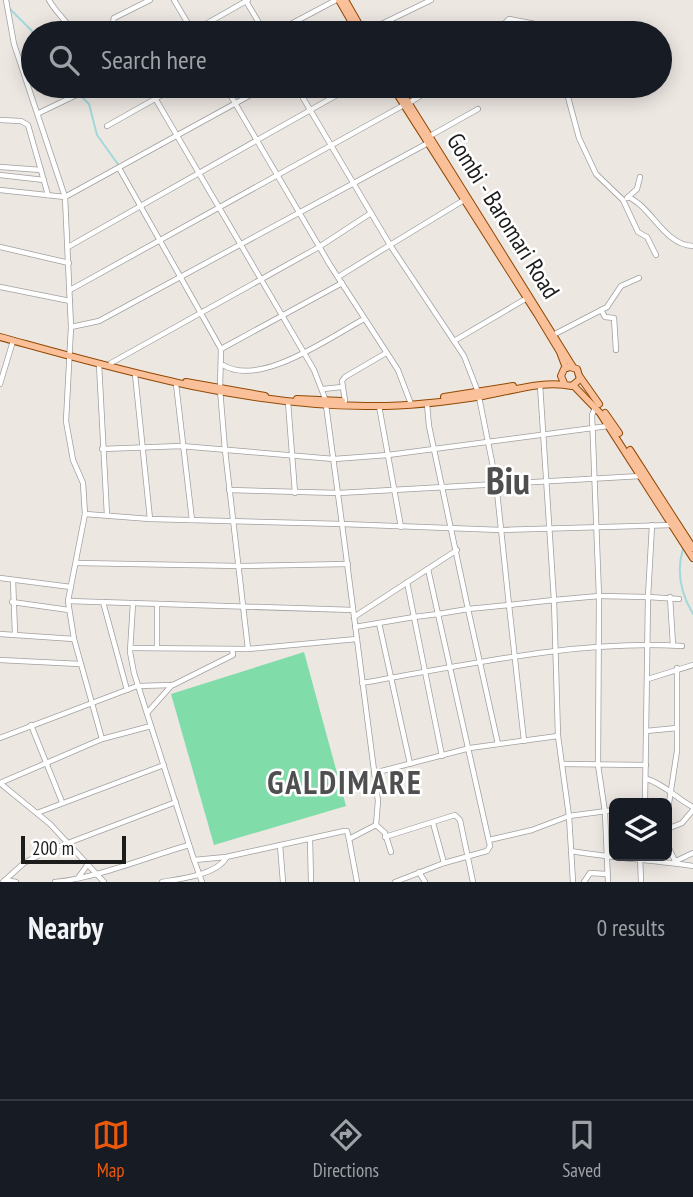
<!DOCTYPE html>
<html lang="en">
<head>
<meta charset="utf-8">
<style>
	body { margin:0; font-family:"PT Sans Narrow",sans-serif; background:#20242c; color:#f1f3f6 }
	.controls { position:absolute; right:21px; bottom:21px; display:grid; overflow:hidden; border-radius:10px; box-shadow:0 4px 18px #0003 }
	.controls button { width:63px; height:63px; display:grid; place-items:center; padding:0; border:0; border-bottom:2px solid #363941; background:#171b24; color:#f1f3f6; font:35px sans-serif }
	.scale { position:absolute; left:21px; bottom:18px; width:105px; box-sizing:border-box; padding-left:7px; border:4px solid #1c1c1c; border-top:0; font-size:19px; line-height:24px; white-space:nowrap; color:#1c1c1c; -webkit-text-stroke:5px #fff; paint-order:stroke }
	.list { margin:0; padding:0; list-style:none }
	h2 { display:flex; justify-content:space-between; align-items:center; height:91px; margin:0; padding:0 28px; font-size:30px }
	h2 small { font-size:23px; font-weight:400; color:#9ea1a6 }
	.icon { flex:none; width:38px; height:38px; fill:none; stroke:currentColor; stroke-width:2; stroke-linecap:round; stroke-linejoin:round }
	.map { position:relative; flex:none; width:693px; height:882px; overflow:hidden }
	.search { position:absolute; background:#171b24; box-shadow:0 4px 18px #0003; left:21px; right:21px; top:21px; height:77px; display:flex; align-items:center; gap:18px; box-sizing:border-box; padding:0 24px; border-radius:38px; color:#9ea1a6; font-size:26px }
	.sheet { height:217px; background:#171b24 }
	nav { display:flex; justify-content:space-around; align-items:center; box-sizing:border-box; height:98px; border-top:2px solid #363941; background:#171b24; font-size:19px; color:#9ea1a6 }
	nav a { display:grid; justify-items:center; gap:4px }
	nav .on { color:#ea580c }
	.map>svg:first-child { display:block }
	.pitch { fill:#80dca9 }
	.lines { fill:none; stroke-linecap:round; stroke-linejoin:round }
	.stream { stroke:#a2d8db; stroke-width:2 }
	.minor-casing { stroke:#a0a0a0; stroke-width:6 }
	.major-casing { stroke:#924902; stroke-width:8 }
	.minor { stroke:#fff; stroke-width:4.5 }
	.major { stroke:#fac09a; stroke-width:6 }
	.labels { text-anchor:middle; stroke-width:5; stroke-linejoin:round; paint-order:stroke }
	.street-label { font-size:24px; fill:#1c1c1c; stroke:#fff }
	.district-label { font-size:32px; font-weight:bold; letter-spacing:2px; fill:#4f4f4f; stroke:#fff }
	.town-label { font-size:38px; font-weight:bold; fill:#4f4f4f; stroke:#fff }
</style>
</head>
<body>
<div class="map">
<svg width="693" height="882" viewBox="0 0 693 882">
	<rect width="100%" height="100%" fill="#ede7e2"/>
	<polygon class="pitch" points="304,652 346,806 214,845 171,694"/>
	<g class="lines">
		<g class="stream">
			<polyline points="9,8 34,33"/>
			<polyline points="71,86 89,104 97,135 120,167"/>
			<path d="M683 549C676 572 681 594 693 614"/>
		</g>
		<g class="minor-casing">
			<g id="minor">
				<path d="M49 0C56 13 66 19 73 33"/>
				<polyline points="174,0 193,32"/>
				<polyline points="246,1 265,33"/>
				<polyline points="117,33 112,25 114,18 150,0"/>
				<polyline points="190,33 248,0"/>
				<polyline points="274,33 336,0"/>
				<polyline points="363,33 431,0"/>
				<polyline points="501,33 504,24 509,19 535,24 548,33"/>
				<polyline points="148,86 314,370 326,401"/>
				<polyline points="225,86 330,265 398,370 411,404"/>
				<polyline points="296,86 371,213"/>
				<polyline points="565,86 579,138 596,174 623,200 638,232 647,237 656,255"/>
				<polyline points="409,103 436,86"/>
				<polyline points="39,113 95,86"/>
				<polyline points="0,120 21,121 28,125 48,195"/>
				<polyline points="107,126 178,86"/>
				<polyline points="430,136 478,109"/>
				<polyline points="1,167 41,170"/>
				<polyline points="119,168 221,349 220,389 225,450 248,649"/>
				<polyline points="0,175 44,180"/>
				<polyline points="0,190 65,197 14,44 6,0"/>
				<path d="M628 197C652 207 664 245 693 246"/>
				<polyline points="627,198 637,189 640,177"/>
				<polyline points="464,200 390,245 464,356 478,392"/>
				<polyline points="0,247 69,263"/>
				<polyline points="68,247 353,86"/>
				<polyline points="0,287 70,301"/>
				<polyline points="70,290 404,105"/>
				<polyline points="601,310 605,317 614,318 616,350"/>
				<polyline points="71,327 99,321 428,143"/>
				<polyline points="555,334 607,307 621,286 639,278"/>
				<polyline points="454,341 527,298"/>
				<polyline points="221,349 342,283"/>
				<polyline points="111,363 319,247 371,213 390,245 338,277"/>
				<polyline points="99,364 107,515"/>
				<path d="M223 365C260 388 330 337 364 319"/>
				<polyline points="135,374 150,519"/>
				<polyline points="0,384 13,341"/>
				<polyline points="176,384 192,520"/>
				<polyline points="540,385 554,600 599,596 598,765 605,812 608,882"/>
				<polyline points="323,389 342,387"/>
				<polyline points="479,397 496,482 509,605 554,600 558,736 569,816 573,882"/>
				<polyline points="345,401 342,381 345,377 386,353"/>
				<polyline points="288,402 295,493"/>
				<polyline points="427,404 429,426 468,609 509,605 524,741"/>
				<polyline points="326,405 342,524 501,530 673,525"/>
				<polyline points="379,406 401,527"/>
				<polyline points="595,408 592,415 599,596 648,597 652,525"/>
				<polyline points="102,449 181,446 334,459 388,455 608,426"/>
				<polyline points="229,490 339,493 641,476"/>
				<polyline points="85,514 150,519 342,524 378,801 376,825 349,839 357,882"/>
				<polyline points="77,563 240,566 348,564"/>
				<polyline points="428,569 438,614 468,609 498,744"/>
				<polyline points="0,578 71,587"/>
				<polyline points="13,580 15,634"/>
				<polyline points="670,597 673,645"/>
				<polyline points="68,601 353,610"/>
				<polyline points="12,602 69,610"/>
				<polyline points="103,602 127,690"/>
				<polyline points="133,603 130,652 134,673 194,860 226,857 344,831 347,831 349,839"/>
				<polyline points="354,617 457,550"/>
				<polyline points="379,623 410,764"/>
				<polyline points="355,627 414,617 442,756"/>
				<polyline points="0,634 74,639"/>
				<polyline points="132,648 248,649 357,639"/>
				<polyline points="157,648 157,604"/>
				<polyline points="0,660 80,664"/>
				<polyline points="648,679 693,665"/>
				<path d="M362 683C466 665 575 640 682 646"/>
				<polyline points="147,713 172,685"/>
				<polyline points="31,725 62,802"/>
				<polyline points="646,731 677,728"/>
				<polyline points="0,738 137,686 173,685 233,655 232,649"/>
				<polyline points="102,739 74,639 68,601 85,514 83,483 73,460 66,421 71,327 65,197 267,86"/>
				<polyline points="563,764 646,765"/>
				<polyline points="374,773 470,748 558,736"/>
				<path d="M647 779C664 784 677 799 693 807"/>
				<polyline points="645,803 648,597 679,599"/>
				<polyline points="37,813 164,765"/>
				<polyline points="667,816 677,751 677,668"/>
				<polyline points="433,823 444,863"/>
				<polyline points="376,825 385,833 391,852"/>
				<polyline points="667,829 682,823 693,810"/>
				<polyline points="385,837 455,815 460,820 473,882"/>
				<polyline points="310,840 311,882"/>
				<polyline points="489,840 532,830 569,816 614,810"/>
				<polyline points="667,844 675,861"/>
				<polyline points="280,845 283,882"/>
				<path d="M571 851C611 858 653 860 693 866"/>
				<polyline points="640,856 641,882"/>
				<polyline points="194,860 202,882"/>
				<polyline points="676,861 693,853"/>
				<polyline points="419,872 425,882"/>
				<polyline points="78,878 88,864"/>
				<polyline points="5,880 16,882"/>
				<polyline points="3,882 24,863 47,851 176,802"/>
				<path d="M55 882C97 878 147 857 189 845"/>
				<polyline points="104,882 50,824 0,783 102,739 151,726"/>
				<path d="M162 882C180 879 216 875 226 858"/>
				<polyline points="395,882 444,863 487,851 490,846 438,614 414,617 407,582"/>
				<polyline points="584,882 590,873 607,874"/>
			</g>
		</g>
		<g class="major-casing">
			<g id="major">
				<polyline points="339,0 358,33"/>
				<polyline points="345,0 364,33"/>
				<polyline points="392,86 537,314 560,352 566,368"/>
				<polyline points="398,86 573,367"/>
				<path d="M0 337C121 370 239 405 366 406 404 407 445 402 483 396 512 391 542 380 572 386L580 379 577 369 570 367 564 369 561 376 564 383"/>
				<polyline points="580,377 599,404"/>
				<polyline points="186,382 265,396"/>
				<polyline points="573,385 600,413 693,558"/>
				<polyline points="444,397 513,386"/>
				<polyline points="297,399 342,401"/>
				<polyline points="605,413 619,433"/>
				<polyline points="630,450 693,548"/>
			</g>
		</g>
		<use href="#minor" class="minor"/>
		<use href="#major" class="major"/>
	</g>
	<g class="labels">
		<g class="street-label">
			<text transform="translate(503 216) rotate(58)" y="8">Gombi - Baromari Road</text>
		</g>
		<g class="district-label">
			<text x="345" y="794">GALDIMARE</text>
		</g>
		<g class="town-label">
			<text x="508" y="494">Biu</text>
		</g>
	</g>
</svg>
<div class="controls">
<button><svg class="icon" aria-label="layers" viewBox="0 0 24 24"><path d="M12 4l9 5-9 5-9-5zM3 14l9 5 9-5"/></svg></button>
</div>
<div class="scale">200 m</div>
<div class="search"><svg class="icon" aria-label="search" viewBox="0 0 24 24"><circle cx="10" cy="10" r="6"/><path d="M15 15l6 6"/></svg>Search here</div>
</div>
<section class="sheet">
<h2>Nearby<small>0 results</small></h2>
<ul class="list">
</ul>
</section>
<nav>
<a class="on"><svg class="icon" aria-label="map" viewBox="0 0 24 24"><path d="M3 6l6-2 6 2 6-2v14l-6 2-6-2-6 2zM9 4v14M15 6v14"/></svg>Map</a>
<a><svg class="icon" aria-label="directions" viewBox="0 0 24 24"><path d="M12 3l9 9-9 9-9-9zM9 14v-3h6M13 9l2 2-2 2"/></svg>Directions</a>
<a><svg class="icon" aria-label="saved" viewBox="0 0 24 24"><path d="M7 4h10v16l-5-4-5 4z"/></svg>Saved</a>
</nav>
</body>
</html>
